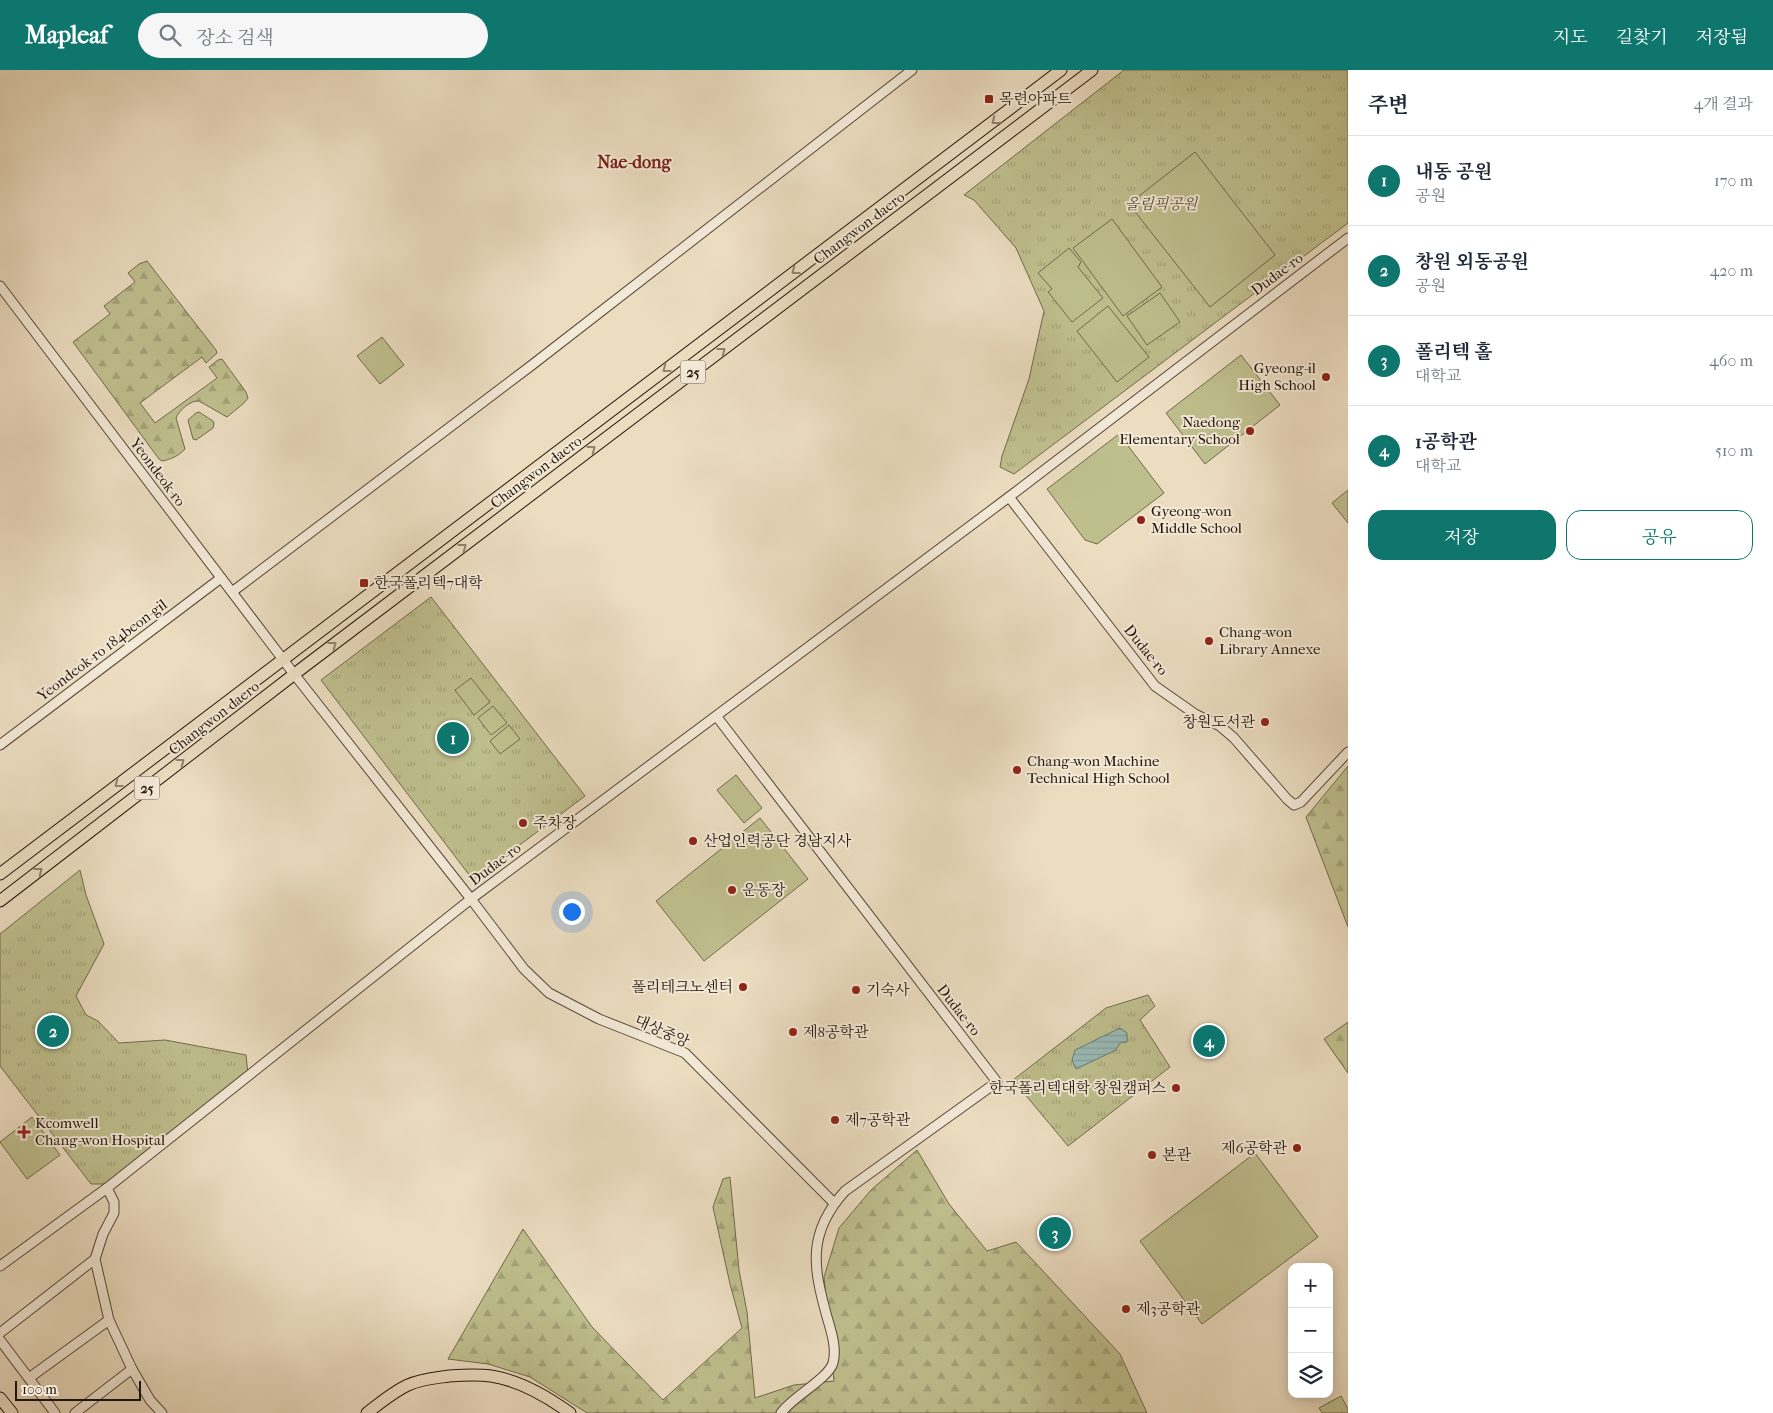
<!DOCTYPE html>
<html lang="ko">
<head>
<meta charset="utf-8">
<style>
	body { margin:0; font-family:"IM FELL French Canon","Noto Serif KR",serif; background:#f6f6f7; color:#1f2937 }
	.controls { position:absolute; right:15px; bottom:15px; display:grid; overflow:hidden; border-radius:10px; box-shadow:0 2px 12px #0003 }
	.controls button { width:45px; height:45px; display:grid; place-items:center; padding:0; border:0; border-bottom:1px solid #e0e1e3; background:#fff; color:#1f2937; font:25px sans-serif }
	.scale { position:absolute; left:15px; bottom:12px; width:126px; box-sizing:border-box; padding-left:5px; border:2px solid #24160a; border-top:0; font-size:14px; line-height:18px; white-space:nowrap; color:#24160a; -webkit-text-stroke:4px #f3e9d7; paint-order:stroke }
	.you { position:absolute; left:571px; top:841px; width:18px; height:18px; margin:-12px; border:4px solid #fff; border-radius:50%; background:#1a73e8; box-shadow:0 0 0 8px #1a73e833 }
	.badge { display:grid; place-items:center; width:32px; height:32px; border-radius:50%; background:#0f766e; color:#fff; font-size:16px; font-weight:700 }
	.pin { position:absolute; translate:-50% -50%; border:2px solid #fff; box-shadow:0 1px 5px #0006 }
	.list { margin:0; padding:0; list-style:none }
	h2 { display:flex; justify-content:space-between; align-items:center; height:65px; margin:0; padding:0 20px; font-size:21px }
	h2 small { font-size:16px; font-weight:400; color:#747a83 }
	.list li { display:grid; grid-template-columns:32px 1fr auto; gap:15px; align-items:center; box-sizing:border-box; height:90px; padding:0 20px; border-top:1px solid #e0e1e3 }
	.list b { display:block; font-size:19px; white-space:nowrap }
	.list p { margin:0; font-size:16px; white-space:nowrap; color:#747a83 }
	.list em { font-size:16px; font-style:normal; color:#747a83 }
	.actions { display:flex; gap:10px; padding:15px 20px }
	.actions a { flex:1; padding:11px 0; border:1px solid #0f766e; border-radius:15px; text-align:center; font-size:18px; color:#0f766e }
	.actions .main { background:#0f766e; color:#fff }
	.icon { flex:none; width:28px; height:28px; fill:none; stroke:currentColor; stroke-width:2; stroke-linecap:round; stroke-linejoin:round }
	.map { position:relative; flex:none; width:1348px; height:1343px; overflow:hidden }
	header { display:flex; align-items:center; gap:30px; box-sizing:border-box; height:70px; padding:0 25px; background:#0f766e; color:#fff }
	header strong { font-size:24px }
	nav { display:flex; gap:28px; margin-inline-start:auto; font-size:18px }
	.search { width:350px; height:45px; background:#f6f6f7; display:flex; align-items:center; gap:12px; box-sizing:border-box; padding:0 18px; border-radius:28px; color:#747a83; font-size:19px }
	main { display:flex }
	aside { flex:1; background:#fff }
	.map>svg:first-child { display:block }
	.grass { fill:url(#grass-tufts); stroke:#726a4c }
	.forest { fill:url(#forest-firs); stroke:#726a4c }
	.pitch { fill:#bfbf8e; stroke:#726a4c }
	.water { fill:url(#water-rules); stroke:#6a7972 }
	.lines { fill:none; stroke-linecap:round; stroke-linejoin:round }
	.minor-casing { stroke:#564838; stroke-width:11 }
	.major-casing { stroke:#24160a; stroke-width:13 }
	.minor { stroke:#f3e9d7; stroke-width:9 }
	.major { stroke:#ecddc1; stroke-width:11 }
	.oneway { stroke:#92836f }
	.poi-dot { fill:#8f2418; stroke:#f3e9d7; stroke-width:2 }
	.labels { text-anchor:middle; stroke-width:4; stroke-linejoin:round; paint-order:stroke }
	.shield { fill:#f3e9d7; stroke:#625548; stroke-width:1 }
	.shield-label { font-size:14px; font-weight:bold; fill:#24160a }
	.poi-label { font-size:15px; fill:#24160a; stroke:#f3e9d7; text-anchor:start }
	.park-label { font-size:15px; font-style:italic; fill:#5a5138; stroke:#f3e9d7 }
	.street-label { font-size:15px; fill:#24160a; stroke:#f3e9d7 }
	.quarter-label { font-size:18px; font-weight:bold; fill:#7a1f14; stroke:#f3e9d7 }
</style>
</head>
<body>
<header>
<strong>Mapleaf</strong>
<div class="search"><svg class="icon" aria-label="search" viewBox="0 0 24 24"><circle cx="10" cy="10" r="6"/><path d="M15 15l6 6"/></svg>장소 검색</div>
<nav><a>지도</a><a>길찾기</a><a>저장됨</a></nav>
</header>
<main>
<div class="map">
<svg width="1348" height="1343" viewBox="0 0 1348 1343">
	<defs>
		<pattern id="grass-tufts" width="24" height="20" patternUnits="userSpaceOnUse" patternTransform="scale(1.25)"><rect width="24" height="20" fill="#bfbf8e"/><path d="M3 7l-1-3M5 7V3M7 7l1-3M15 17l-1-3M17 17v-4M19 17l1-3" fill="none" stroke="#a4a379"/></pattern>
		<pattern id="forest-firs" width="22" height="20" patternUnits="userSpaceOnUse" patternTransform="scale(1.25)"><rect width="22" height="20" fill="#bfbf8e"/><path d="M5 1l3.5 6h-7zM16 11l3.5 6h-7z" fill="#a4a379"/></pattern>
		<pattern id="water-rules" width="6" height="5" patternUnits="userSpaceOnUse" patternTransform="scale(1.25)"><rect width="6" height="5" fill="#99bbb8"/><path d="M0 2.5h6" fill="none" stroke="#84a09d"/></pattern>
	</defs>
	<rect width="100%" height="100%" fill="#ecddc1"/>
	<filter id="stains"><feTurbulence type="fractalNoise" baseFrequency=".004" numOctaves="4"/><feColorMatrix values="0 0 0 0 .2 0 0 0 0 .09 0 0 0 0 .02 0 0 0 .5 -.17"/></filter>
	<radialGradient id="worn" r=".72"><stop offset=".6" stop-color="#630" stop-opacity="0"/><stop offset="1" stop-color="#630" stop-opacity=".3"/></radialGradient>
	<g class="grass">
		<polygon points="1124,0 1348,0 1348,153 1014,404 1000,397 1002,386 1029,309 1044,241 1016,178 974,130 964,125"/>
		<polygon points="431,527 585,726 473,810 321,610"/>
		<polygon points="80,800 86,825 104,874 76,926 86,945 98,951 119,973 165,970 246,985 248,1004 107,1114 91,1114 0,996 0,864"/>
		<polygon points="1148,925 1155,936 1140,950 1170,997 1068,1076 1013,1010 1106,938"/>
		<polygon points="1341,1326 1348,1339 1348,1343 1322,1343 1319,1338"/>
	</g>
	<g class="forest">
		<path d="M147 191 216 280 217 283 206 293 202 287 140 333 155 353 217 308 209 297 218 290 222 289 246 322 248 328 244 333 227 347 199 331C191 330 179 340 176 348L185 379C180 385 170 390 162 391L159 389 73 272 110 244 104 236 135 212 128 203 139 194Z"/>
		<polygon points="199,342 213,351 214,354 213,358 196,370 193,369 188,350 196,343"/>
		<polygon points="1348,696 1348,857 1306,747"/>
		<polygon points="1348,952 1348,1003 1324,969"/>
		<polygon points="917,1080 949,1134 987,1181 1016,1172 1120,1284 1147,1343 587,1343 530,1307 488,1294 448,1289 523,1159 592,1257 663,1330 742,1258 730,1214 713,1137 723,1109 730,1107 739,1200 747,1242 755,1328 794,1315 834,1311 824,1207 839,1158 871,1120"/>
	</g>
	<g class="pitch">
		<polygon points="1195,82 1275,185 1210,237 1129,134"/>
		<polygon points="1112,149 1162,217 1123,246 1073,178"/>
		<polygon points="1069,178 1081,192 1078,197 1103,228 1072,252 1048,222 1052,219 1038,203"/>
		<polygon points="1160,223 1180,252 1147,275 1127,246"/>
		<polygon points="1108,236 1149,287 1117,312 1077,261"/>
		<polygon points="382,267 404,295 380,314 357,286"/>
		<polygon points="1241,285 1280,335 1205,394 1166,343"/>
		<polygon points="1119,364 1164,423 1097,474 1085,470 1047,419"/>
		<polygon points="1348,420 1348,453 1332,433"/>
		<polygon points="471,608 490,632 474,645 455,620"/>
		<polygon points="493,636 507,653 491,665 478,648"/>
		<polygon points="509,655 520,669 500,684 490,671"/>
		<polygon points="736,705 762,738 744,753 717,720"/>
		<polygon points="760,748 808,809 704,891 656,831"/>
		<polygon points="32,1047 60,1085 27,1109 0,1072"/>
		<polygon points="1255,1083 1318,1167 1202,1254 1140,1171"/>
	</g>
	<polygon class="water" points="1120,958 1127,963 1127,972 1120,973 1116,980 1076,999 1072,990 1075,980"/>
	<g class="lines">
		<g class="minor-casing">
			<g id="minor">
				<polyline points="0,216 294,604 471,829 1009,427 1348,168"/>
				<polyline points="1009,427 1155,616 1195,644 1220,656 1234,668 1287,729 1294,735 1301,732 1348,682"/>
				<polyline points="232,522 532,295 912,0"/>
				<path d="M717 647 997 1012 845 1121C807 1163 813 1197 827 1247 831 1261 837 1278 833 1293 828 1309 792 1327 781 1343"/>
				<polyline points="0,675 221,508"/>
				<polyline points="107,1118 471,829 524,899 549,923 599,949 685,983 834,1133"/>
				<polyline points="0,1196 107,1118 114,1132 114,1143 103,1164 95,1189 109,1250 132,1299 150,1330 162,1343"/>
				<polyline points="0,1263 95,1189"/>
				<polyline points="0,1270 55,1343"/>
				<polyline points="29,1308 109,1250"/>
				<polyline points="75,1343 132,1299"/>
			</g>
		</g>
		<g class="major-casing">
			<g id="major">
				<polyline points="0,804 1061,0"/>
				<polyline points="0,831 305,596 1092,0"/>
				<polyline points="0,1328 12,1343"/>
				<path d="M367 1343C380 1333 393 1322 408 1315 421 1309 435 1308 449 1306 462 1305 477 1304 491 1306 518 1310 548 1327 570 1343"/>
			</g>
		</g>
		<use href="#minor" class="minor"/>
		<use href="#major" class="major"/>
	</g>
	<defs><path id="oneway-chevron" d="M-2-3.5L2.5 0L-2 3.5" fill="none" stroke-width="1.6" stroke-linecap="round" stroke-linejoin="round" transform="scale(1.25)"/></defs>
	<g class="oneway">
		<use href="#oneway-chevron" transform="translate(995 51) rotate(143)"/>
		<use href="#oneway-chevron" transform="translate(795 201) rotate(143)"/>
		<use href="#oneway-chevron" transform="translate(722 281) rotate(-37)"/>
		<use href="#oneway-chevron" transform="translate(666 299) rotate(143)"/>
		<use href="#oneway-chevron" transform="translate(592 379) rotate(-37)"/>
		<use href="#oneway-chevron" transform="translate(463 477) rotate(-37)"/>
		<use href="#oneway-chevron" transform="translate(333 575) rotate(-37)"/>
		<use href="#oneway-chevron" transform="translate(181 692) rotate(-38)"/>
		<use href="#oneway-chevron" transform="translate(118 714) rotate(143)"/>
		<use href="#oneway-chevron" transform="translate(39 801) rotate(-38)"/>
	</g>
	<g class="poi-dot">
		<rect x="984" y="24" width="10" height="10" rx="2.5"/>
		<circle cx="1326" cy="307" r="5"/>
		<circle cx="1250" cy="361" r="5"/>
		<circle cx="1141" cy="450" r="5"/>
		<rect x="359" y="508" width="10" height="10" rx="2.5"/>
		<circle cx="1209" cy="571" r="5"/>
		<circle cx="1265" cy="652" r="5"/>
		<circle cx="1017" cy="700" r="5"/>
		<circle cx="523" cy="753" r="5"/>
		<circle cx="693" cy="771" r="5"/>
		<circle cx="732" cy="820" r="5"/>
		<circle cx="743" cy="917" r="5"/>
		<circle cx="856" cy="920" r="5"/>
		<circle cx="793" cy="962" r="5"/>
		<circle cx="1176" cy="1018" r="5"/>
		<circle cx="835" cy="1050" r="5"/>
		<path d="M21.5 1054.5h5v5h5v5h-5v5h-5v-5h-5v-5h5z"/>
		<circle cx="1297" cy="1078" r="5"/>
		<circle cx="1152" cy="1085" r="5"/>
		<circle cx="1126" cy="1239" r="5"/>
	</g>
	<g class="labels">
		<g class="shield">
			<rect x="680.5" y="290.5" width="25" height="23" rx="4"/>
			<rect x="134.5" y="706.5" width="25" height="23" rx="4"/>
		</g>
		<g class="shield-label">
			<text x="693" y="307">25</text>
			<text x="147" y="723">25</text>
		</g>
		<g class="poi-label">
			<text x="999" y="34">목련아파트</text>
			<text x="1316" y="303" text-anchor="end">Gyeong-il<tspan x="1316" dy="17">High School</tspan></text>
			<text x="1240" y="357" text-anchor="end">Naedong<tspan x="1240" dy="17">Elementary School</tspan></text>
			<text x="1151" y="446">Gyeong-won<tspan x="1151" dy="17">Middle School</tspan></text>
			<text x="374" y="518">한국폴리텍7대학</text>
			<text x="1219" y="567">Chang-won<tspan x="1219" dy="17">Library Annexe</tspan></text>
			<text x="1255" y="657" text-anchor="end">창원도서관</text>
			<text x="1027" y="696">Chang-won Machine<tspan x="1027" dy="17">Technical High School</tspan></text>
			<text x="533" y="758">주차장</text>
			<text x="703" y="776">산업인력공단 경남지사</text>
			<text x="742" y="825">운동장</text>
			<text x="733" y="922" text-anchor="end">폴리테크노센터</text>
			<text x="866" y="925">기숙사</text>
			<text x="803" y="967">제8공학관</text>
			<text x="1166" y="1023" text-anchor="end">한국폴리텍대학 창원캠퍼스</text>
			<text x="845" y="1055">제7공학관</text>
			<text x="35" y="1058">Kcomwell<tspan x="35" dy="17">Chang-won Hospital</tspan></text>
			<text x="1287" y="1083" text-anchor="end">제6공학관</text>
			<text x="1162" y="1090">본관</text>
			<text x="1136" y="1244">제3공학관</text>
		</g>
		<g class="park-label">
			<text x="1161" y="139">올림픽공원</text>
		</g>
		<g class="street-label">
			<text transform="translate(859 158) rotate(-37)" y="5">Changwon-daero</text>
			<text transform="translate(1277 204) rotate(-37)" y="5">Dudae-ro</text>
			<text transform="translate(158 402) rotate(53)" y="5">Yeondeok-ro</text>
			<text transform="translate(536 402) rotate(-37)" y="5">Changwon-daero</text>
			<text transform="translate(102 580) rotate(-37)" y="5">Yeondeok-ro 184beon-gil</text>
			<text transform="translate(1146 580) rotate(51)" y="5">Dudae-ro</text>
			<text transform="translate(214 648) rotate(-38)" y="5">Changwon-daero</text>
			<text transform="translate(495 794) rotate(-37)" y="5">Dudae-ro</text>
			<text transform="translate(959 940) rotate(52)" y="5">Dudae-ro</text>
			<text transform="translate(662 961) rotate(24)" y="5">대상중앙</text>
		</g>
		<g class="quarter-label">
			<text x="634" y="98">Nae-dong</text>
		</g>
	</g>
	<rect width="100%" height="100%" filter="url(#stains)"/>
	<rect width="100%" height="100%" fill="url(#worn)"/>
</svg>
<div class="controls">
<button>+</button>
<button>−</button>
<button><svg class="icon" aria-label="layers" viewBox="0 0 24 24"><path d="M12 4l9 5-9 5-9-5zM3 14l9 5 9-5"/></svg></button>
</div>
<div class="scale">100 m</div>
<div class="you"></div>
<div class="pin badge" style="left:453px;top:668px">1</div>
<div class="pin badge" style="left:53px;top:961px">2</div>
<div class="pin badge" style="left:1055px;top:1163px">3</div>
<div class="pin badge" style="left:1209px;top:971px">4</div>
</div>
<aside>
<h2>주변<small>4개 결과</small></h2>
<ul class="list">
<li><span class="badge">1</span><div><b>내동 공원</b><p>공원</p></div><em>170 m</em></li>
<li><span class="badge">2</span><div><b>창원 외동공원</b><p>공원</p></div><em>420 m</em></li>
<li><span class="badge">3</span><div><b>폴리텍 홀</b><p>대학교</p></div><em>460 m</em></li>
<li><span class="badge">4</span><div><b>1공학관</b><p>대학교</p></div><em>510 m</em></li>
</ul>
<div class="actions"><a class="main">저장</a><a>공유</a></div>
</aside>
</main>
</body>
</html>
